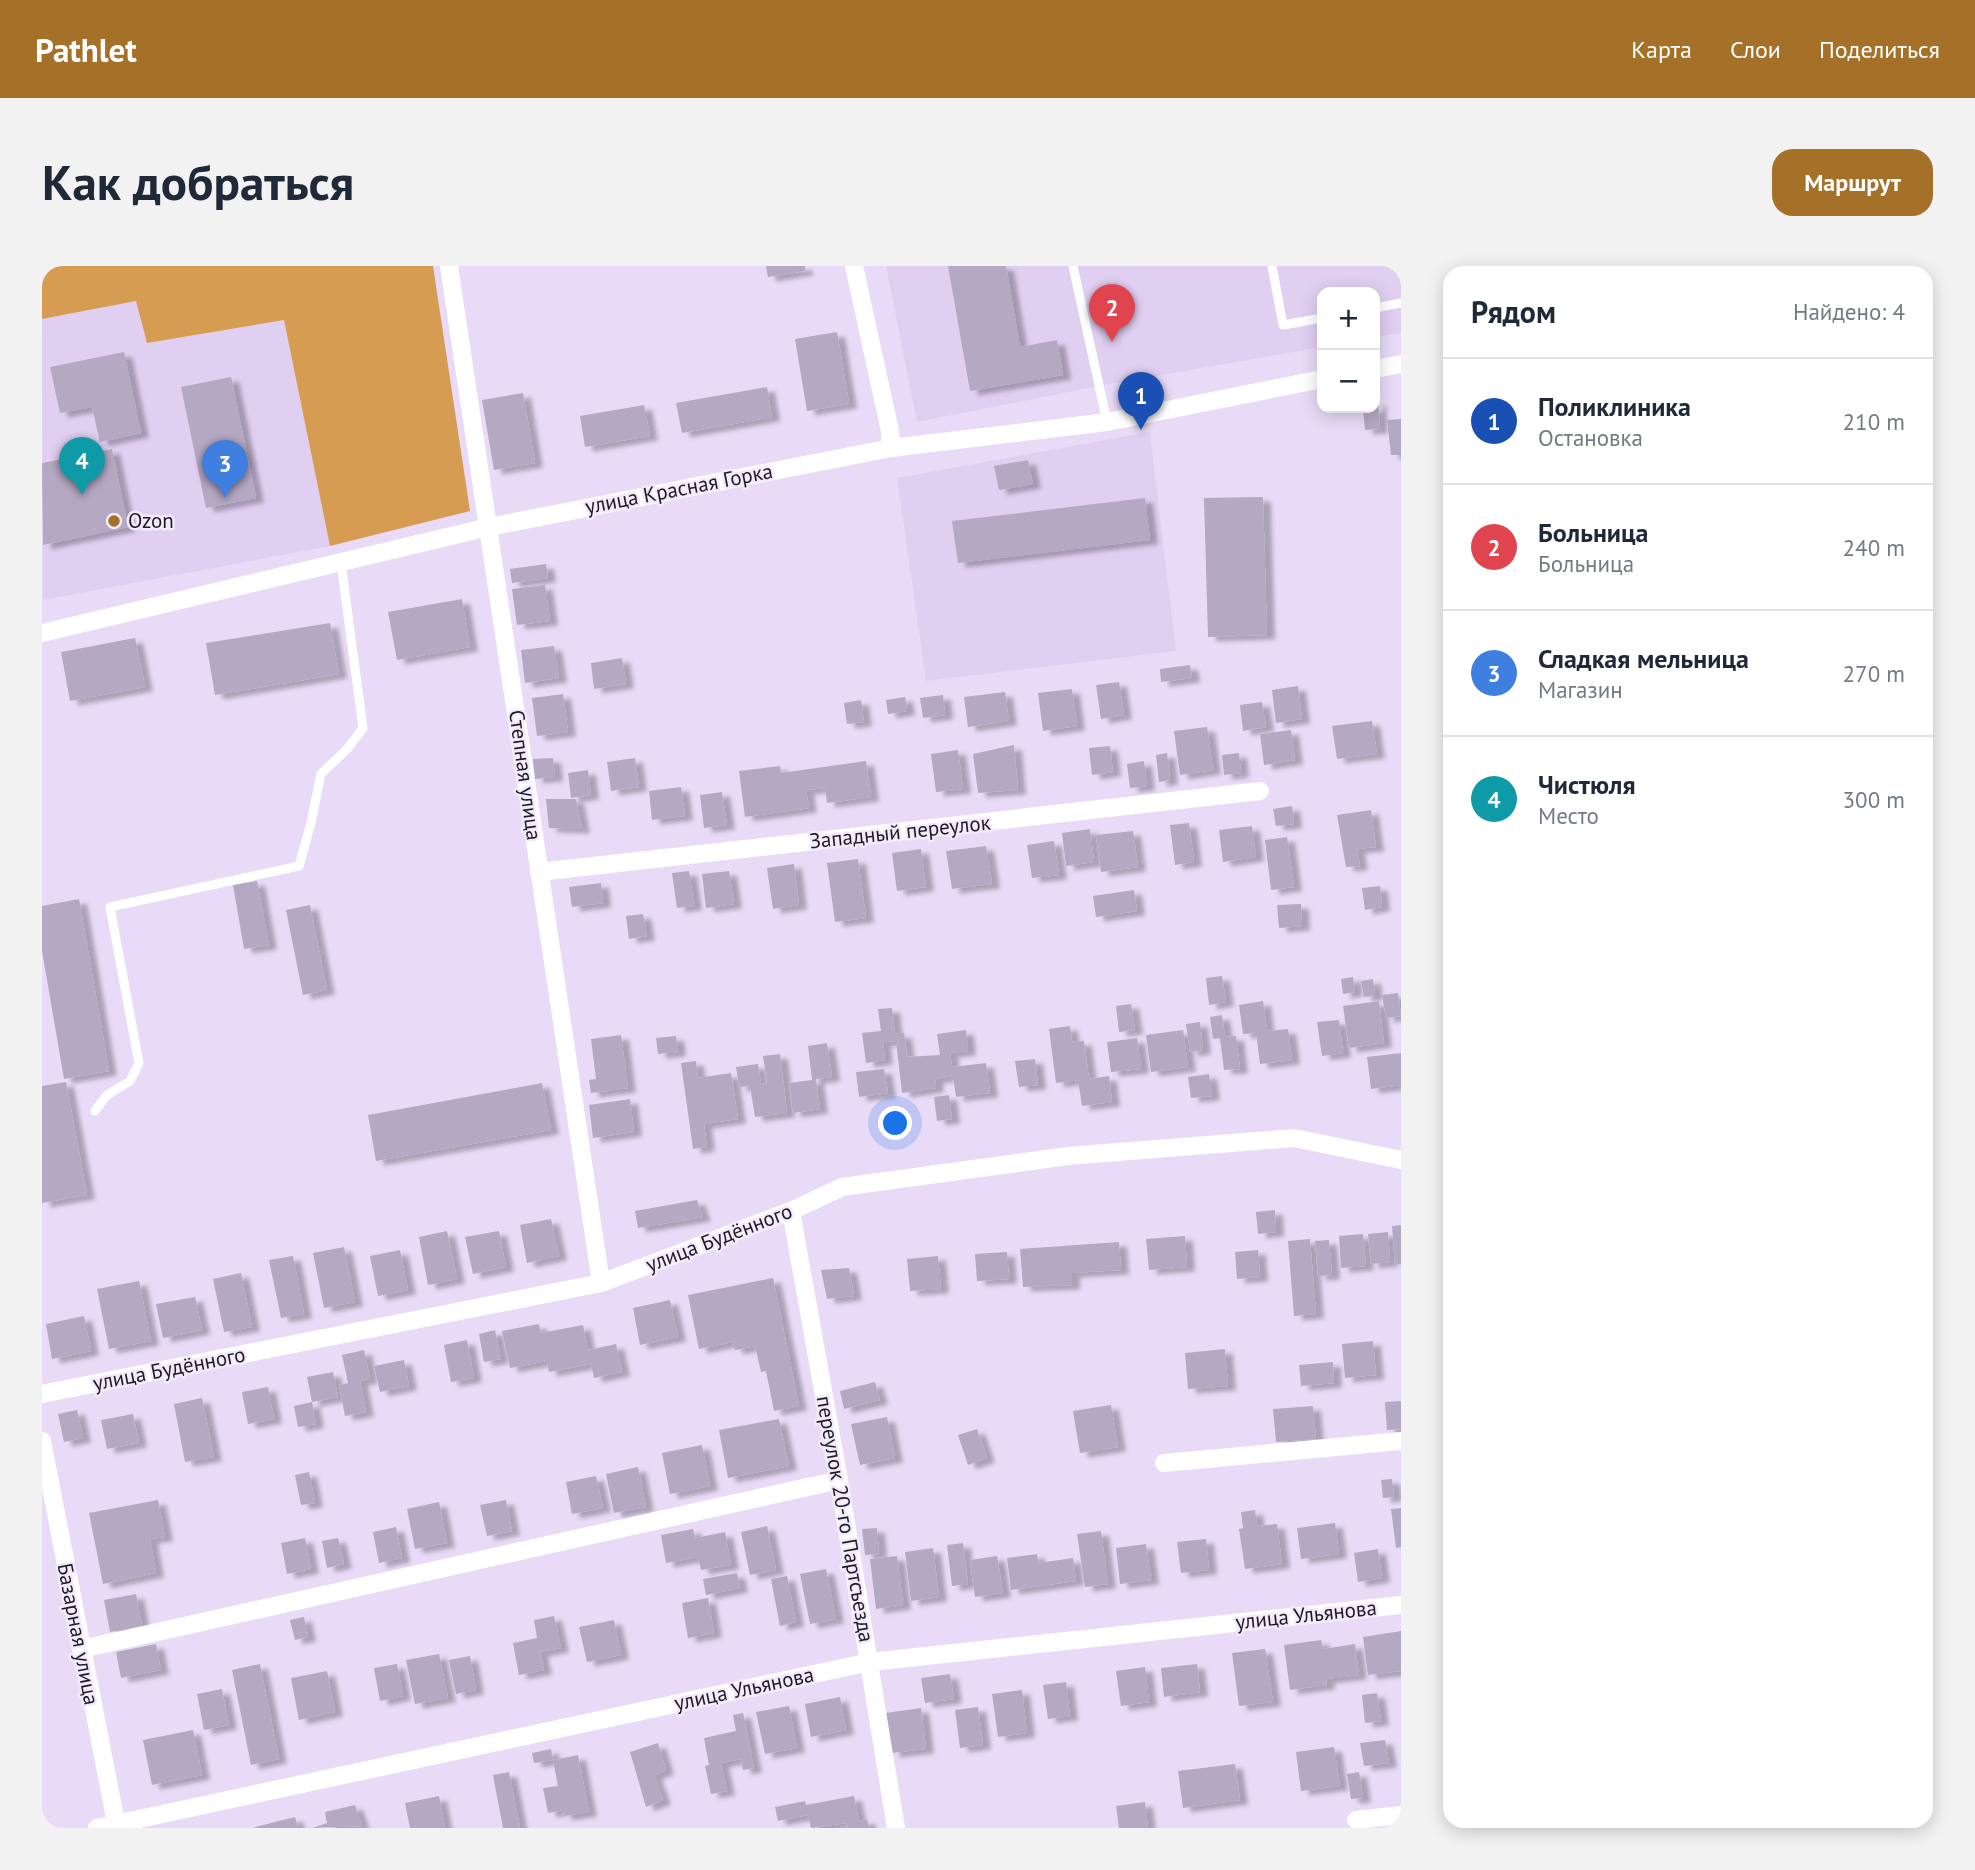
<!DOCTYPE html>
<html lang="ru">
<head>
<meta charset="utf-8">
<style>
	body { margin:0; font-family:"PT Sans",sans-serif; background:#f2f2f3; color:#1f2937 }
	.controls { position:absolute; right:21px; top:21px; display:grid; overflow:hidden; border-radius:14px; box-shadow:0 4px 18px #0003 }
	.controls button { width:63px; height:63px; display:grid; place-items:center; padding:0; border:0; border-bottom:2px solid #e0e1e3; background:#fff; color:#1f2937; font:35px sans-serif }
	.you { position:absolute; left:854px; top:858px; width:24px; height:24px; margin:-18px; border:5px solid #fff; border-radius:50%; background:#1a73e8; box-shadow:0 0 0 10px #1a73e833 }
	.badge { display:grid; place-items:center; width:46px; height:46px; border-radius:50%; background:#a57129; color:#fff; font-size:23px; font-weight:700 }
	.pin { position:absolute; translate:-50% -58px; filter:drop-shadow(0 2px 4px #0008) }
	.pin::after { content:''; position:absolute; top:37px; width:24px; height:21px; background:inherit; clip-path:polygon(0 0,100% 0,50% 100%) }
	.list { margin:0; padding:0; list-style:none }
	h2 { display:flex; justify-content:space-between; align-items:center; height:91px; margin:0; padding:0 28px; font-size:30px }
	h2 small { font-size:23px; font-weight:400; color:#747a83 }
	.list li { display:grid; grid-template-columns:46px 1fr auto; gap:21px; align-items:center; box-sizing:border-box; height:126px; padding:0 28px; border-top:2px solid #e0e1e3 }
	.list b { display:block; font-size:26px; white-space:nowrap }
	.list p { margin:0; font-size:23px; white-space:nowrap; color:#747a83 }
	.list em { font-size:23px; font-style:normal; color:#747a83 }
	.map { position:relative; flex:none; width:1359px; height:1562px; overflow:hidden; border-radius:21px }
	header { display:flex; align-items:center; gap:42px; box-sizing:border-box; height:98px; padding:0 35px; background:#a57129; color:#fff }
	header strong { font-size:33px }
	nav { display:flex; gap:38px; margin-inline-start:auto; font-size:24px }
	.intro { display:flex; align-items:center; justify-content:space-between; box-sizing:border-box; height:168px; padding:0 42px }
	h1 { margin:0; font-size:49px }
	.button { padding:18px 32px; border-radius:21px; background:#a57129; color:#fff; font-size:24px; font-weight:700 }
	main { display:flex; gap:42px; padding:0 42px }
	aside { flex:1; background:#fff; border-radius:21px; box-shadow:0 4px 18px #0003 }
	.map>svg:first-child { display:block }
	.built { fill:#e1cff2 }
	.forest { fill:#d59c52 }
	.building { fill:#b5a8c3; filter:url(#shadow) }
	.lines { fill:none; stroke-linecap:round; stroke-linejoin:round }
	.lane { stroke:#fff; stroke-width:9 }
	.street { stroke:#fff; stroke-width:18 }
	.poi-dot { fill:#a57129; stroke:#f3ebfc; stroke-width:2.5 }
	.labels { text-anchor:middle; stroke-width:5; stroke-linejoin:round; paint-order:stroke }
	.street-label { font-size:21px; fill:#1f1a24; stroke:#f3ebfc }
	.poi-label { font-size:21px; fill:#1f1a24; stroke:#f3ebfc; text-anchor:start }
</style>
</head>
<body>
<header>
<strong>Pathlet</strong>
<nav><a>Карта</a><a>Слои</a><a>Поделиться</a></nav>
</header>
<div class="intro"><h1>Как добраться</h1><a class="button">Маршрут</a></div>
<main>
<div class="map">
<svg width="1359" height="1562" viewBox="0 0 1359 1562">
	<defs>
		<filter id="shadow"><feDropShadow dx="8" dy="4.5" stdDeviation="2" flood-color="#0004"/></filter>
	</defs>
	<rect width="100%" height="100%" fill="#e9dbf7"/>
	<g class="built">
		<polygon points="844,0 1359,0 1359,67 1333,71 1333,26 1280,26 1280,81 1057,120 875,156"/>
		<polygon points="95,35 106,76 242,54 288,280 1,334 0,53"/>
		<polygon points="1108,166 1134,385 884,415 855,212"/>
	</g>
	<polygon class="forest" points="0,0 391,0 428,245 288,280 242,54 105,77 94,35 0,53"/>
	<g class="building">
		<polygon points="724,0 763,0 763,5 726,11"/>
		<polygon points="906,0 964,0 978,81 1015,74 1021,109 928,125"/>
		<polygon points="795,66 807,138 765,145 753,73"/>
		<polygon points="82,86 99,167 58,176 50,141 18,147 8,101"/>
		<polygon points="189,111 214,232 164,242 139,121"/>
		<polygon points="725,121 730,151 640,167 634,137"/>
		<polygon points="481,127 493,197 452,204 440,134"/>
		<polygon points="1333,135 1336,135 1338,163 1323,164 1321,142 1333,142"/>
		<polygon points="602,139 608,170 543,181 538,150"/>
		<polygon points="1359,153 1359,189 1349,189 1345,154"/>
		<polygon points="70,183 86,261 1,279 0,197"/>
		<polygon points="986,194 991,218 957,224 952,200"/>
		<polygon points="1221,231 1225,369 1166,371 1162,232"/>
		<polygon points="1103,232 1108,274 916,297 910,255"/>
		<polygon points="504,298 506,312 470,317 468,303"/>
		<polygon points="503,319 508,355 475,359 470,323"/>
		<polygon points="420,333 428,381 355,394 346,346"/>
		<polygon points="288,357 297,408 173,429 164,377"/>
		<polygon points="93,372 103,421 28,435 19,386"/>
		<polygon points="512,380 517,412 483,417 479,384"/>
		<polygon points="580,392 584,418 552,423 549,397"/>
		<polygon points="1148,399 1150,412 1119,416 1118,403"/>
		<polygon points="1077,416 1082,449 1059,453 1054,419"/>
		<polygon points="1256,420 1260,453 1234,457 1230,424"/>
		<polygon points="1030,423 1035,460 1001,465 996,427"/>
		<polygon points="963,426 967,455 926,461 922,431"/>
		<polygon points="521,428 526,466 495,470 490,432"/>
		<polygon points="901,429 903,449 881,452 878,432"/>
		<polygon points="863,431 865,445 846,448 844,434"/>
		<polygon points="819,434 822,456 805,458 802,437"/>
		<polygon points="1220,436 1224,461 1201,465 1198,439"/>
		<polygon points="1330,455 1335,488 1295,493 1290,460"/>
		<polygon points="1165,461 1171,504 1138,509 1132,465"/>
		<polygon points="1249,464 1253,494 1222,499 1218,468"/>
		<polygon points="972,479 976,524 936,527 931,488"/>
		<polygon points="1068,480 1071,506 1050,509 1047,482"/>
		<polygon points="916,484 921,523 894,526 889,488"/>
		<polygon points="1125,487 1128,514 1117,516 1114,489"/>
		<polygon points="1197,487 1199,507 1182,509 1180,489"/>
		<polygon points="511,492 513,511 493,513 491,493"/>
		<polygon points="593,492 597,521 569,525 565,496"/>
		<polygon points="824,495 829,531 785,537 783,522 764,524 767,542 703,551 697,505 738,500 739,507"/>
		<polygon points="1102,495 1105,520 1088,522 1085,498"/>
		<polygon points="546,504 549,529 529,532 526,507"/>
		<polygon points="639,521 643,550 610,554 607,525"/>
		<polygon points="680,526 685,559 662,562 658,529"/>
		<polygon points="504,533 534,533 540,563 507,562"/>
		<polygon points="1250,540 1252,558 1234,560 1231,543"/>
		<polygon points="1329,544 1334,581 1315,583 1318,600 1304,601 1295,549"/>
		<polygon points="1147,557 1152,596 1133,599 1128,559"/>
		<polygon points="1210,560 1214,591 1181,596 1177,564"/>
		<polygon points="1048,563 1052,596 1024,600 1020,567"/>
		<polygon points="1091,565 1096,601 1059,606 1054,569"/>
		<polygon points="1245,571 1252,621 1229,624 1223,574"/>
		<polygon points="1012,575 1017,609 990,612 985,579"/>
		<polygon points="944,580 950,618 910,623 904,585"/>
		<polygon points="879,583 884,621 855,625 850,587"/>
		<polygon points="816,593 824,652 793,656 785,597"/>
		<polygon points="752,598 757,639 731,643 725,602"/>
		<polygon points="647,605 652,640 635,642 630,607"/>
		<polygon points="687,605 692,638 664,642 660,608"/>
		<polygon points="215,615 227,679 202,683 191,619"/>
		<polygon points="559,617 561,637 530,641 527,621"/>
		<polygon points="1338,620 1340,641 1323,644 1320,622"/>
		<polygon points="1092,624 1095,645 1054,651 1051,630"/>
		<polygon points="37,633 67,805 22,813 0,685 0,640"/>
		<polygon points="1259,638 1260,660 1237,662 1235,639"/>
		<polygon points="268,639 285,724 261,729 244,644"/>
		<polygon points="601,648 605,670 587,673 584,650"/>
		<polygon points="1180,710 1184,736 1167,739 1164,712"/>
		<polygon points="1311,711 1313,726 1301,728 1299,713"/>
		<polygon points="1331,713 1333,730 1322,731 1319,715"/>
		<polygon points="1356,727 1359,750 1344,752 1340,729"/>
		<polygon points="1221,735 1225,765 1246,763 1250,794 1218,798 1214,767 1201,768 1197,739"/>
		<polygon points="1337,735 1342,777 1307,782 1301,740"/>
		<polygon points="1089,738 1093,764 1077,766 1074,740"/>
		<polygon points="850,742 853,768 862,767 865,791 898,789 895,768 924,764 926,785 908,787 910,801 944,797 948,827 914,831 911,810 893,813 894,822 860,827 854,775 841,776 843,794 824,797 820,767 839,765 836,743"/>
		<polygon points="1180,749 1183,771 1194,770 1198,803 1182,804 1178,772 1171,773 1168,751"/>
		<polygon points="1297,754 1301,787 1280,790 1275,756"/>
		<polygon points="1158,756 1161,784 1148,786 1144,758"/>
		<polygon points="1028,760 1030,776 1042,775 1047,813 1067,810 1070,836 1040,840 1036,814 1014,817 1007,763"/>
		<polygon points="1141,764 1146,801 1109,806 1104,769"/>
		<polygon points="579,769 586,822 549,827 547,814 554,813 549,773"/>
		<polygon points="634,770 636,786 616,788 614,772"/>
		<polygon points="1095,772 1099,803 1069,806 1065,776"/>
		<polygon points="785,777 790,811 774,813 778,843 751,847 747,817 770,814 766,780"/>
		<polygon points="1359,787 1359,819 1329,823 1325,791"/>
		<polygon points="738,788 745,847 713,851 708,820 697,821 694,801 716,798 719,818 725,817 721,790"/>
		<polygon points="993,793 996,819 977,821 973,795"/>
		<polygon points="654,795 656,812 689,807 696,853 662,858 665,881 651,883 639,797"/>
		<polygon points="842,803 846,827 817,831 814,806"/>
		<polygon points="1167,808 1170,830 1149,832 1146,811"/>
		<polygon points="24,816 45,929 0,937 0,820"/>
		<polygon points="500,817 509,864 334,895 326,849"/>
		<polygon points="907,829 910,853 895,855 892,831"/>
		<polygon points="588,833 592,866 551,872 547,839"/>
		<polygon points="655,934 661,951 596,962 593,945"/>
		<polygon points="1233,944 1234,966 1216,968 1214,946"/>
		<polygon points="509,953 517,990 485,997 478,959"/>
		<polygon points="1359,959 1359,998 1353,999 1350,960"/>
		<polygon points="405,965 415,1013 386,1019 377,971"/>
		<polygon points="457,965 464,1001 431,1008 423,971"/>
		<polygon points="1346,966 1348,996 1329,998 1326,968"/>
		<polygon points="1321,968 1324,1000 1299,1002 1297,970"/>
		<polygon points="1143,970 1145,1001 1107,1004 1104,973"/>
		<polygon points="1268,973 1274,1048 1252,1050 1246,975"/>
		<polygon points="1287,974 1290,1009 1276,1010 1273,975"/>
		<polygon points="1077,976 1079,1004 1030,1007 1030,1019 981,1021 978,983"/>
		<polygon points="302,981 313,1036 282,1042 271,987"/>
		<polygon points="358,984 366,1024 336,1030 328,990"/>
		<polygon points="1216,984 1218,1011 1195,1013 1193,986"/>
		<polygon points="965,986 967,1013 935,1015 933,988"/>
		<polygon points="251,990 262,1048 239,1052 227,994"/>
		<polygon points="896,990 899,1023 868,1025 865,993"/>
		<polygon points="807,1002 812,1030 785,1033 779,1004"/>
		<polygon points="199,1007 210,1061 182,1066 171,1013"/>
		<polygon points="731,1012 757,1140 732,1145 724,1105 719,1106 713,1080 693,1084 691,1076 657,1083 646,1029"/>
		<polygon points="97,1015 109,1075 67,1083 55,1023"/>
		<polygon points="153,1031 160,1064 121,1072 114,1038"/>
		<polygon points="628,1034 636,1071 598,1079 591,1042"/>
		<polygon points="42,1050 49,1085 10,1093 4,1058"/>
		<polygon points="497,1058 499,1067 541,1059 546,1084 574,1078 580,1106 552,1112 549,1098 507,1106 505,1095 468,1102 460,1065"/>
		<polygon points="453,1064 459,1093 442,1096 437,1068"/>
		<polygon points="425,1074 432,1112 409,1116 402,1079"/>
		<polygon points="1331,1075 1334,1109 1303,1112 1300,1078"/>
		<polygon points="1183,1083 1186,1120 1146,1123 1143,1087"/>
		<polygon points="322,1084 328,1113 318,1115 324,1146 303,1150 297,1119 306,1117 300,1089"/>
		<polygon points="362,1094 367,1120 338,1126 332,1100"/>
		<polygon points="1291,1096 1292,1117 1259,1120 1257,1099"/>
		<polygon points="291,1106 296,1131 270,1136 265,1111"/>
		<polygon points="833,1116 838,1134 802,1143 798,1125"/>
		<polygon points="226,1121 232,1153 206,1158 200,1126"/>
		<polygon points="160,1132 172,1191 143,1196 132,1138"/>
		<polygon points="1359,1135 1359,1163 1345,1164 1343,1136"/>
		<polygon points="270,1136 274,1158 256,1161 252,1140"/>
		<polygon points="1069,1139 1076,1181 1038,1187 1031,1145"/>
		<polygon points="1271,1140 1274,1173 1234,1176 1231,1143"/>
		<polygon points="35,1144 41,1172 22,1176 16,1148"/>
		<polygon points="91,1148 97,1177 65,1183 59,1154"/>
		<polygon points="845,1151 853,1192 818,1199 809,1158"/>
		<polygon points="737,1153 747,1200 686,1212 677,1164"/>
		<polygon points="935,1163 945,1192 926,1199 916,1169"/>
		<polygon points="660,1179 668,1220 628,1228 620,1187"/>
		<polygon points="596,1201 604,1241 572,1247 564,1208"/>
		<polygon points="267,1206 273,1237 259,1239 253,1209"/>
		<polygon points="554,1210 561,1242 530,1248 524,1216"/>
		<polygon points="1350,1213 1352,1231 1341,1232 1339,1214"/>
		<polygon points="116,1234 123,1271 108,1273 114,1307 61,1318 47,1247"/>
		<polygon points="464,1234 470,1265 445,1270 438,1239"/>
		<polygon points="397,1236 405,1277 373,1283 365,1243"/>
		<polygon points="1359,1242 1359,1281 1354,1282 1349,1243"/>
		<polygon points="1213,1244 1215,1260 1235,1258 1240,1298 1203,1303 1197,1263 1201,1262 1199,1246"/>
		<polygon points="1293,1257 1297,1288 1259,1293 1255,1262"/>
		<polygon points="725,1260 734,1304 708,1309 699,1266"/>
		<polygon points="354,1261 360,1292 337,1297 331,1266"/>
		<polygon points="835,1262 837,1288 823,1289 820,1263"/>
		<polygon points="651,1263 653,1272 683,1266 689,1299 659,1304 656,1291 624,1297 619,1269"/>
		<polygon points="1059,1265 1066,1318 1043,1321 1035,1268"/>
		<polygon points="263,1272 269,1303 245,1308 239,1277"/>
		<polygon points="296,1272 302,1298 285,1302 280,1275"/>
		<polygon points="1164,1273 1167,1304 1139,1307 1135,1276"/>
		<polygon points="921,1277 926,1318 910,1320 905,1279"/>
		<polygon points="1104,1278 1109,1314 1078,1318 1074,1282"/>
		<polygon points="891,1282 897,1331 869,1335 863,1286"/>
		<polygon points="1336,1283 1340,1312 1316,1316 1312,1287"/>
		<polygon points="995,1288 996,1297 1031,1292 1034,1315 969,1324 965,1292"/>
		<polygon points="855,1290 861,1339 834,1343 828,1293"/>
		<polygon points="955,1290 961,1327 933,1331 928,1294"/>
		<polygon points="784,1303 794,1353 768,1358 758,1308"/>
		<polygon points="695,1307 698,1322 664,1329 661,1313"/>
		<polygon points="745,1310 754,1356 738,1360 729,1313"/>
		<polygon points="94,1328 100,1360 68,1366 62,1334"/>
		<polygon points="666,1332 672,1367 646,1372 640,1337"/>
		<polygon points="512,1350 519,1382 498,1386 502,1404 477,1409 471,1377 495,1372 492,1354"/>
		<polygon points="262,1351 266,1371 253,1374 248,1354"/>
		<polygon points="572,1354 579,1389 545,1396 537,1361"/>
		<polygon points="1359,1365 1359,1405 1326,1409 1321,1371"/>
		<polygon points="1279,1374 1281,1383 1313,1378 1317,1409 1284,1413 1285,1419 1248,1424 1242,1379"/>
		<polygon points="114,1378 119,1404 79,1412 74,1386"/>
		<polygon points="1223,1383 1231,1436 1197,1440 1190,1387"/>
		<polygon points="397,1388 406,1432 373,1438 364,1394"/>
		<polygon points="428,1390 434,1424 414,1428 407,1394"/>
		<polygon points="218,1398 237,1493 209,1499 190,1404"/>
		<polygon points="355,1398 361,1430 338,1435 332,1402"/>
		<polygon points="1155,1398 1158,1426 1122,1431 1119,1402"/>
		<polygon points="1103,1401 1107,1436 1079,1440 1074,1405"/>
		<polygon points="285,1405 293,1446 257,1454 249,1412"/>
		<polygon points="908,1408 912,1433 883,1437 879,1412"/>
		<polygon points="1024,1416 1028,1450 1006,1453 1001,1419"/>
		<polygon points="180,1423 187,1459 162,1464 155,1428"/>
		<polygon points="980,1424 985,1467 956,1471 950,1428"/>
		<polygon points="1335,1427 1339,1455 1323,1457 1320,1429"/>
		<polygon points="798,1431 804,1464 769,1471 763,1438"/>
		<polygon points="747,1440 755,1482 723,1488 714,1446"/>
		<polygon points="936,1441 941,1479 918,1482 913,1444"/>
		<polygon points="879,1442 884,1483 850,1487 844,1447"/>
		<polygon points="701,1447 712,1502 701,1504 699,1493 679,1497 685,1525 669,1528 663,1500 667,1499 662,1472 694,1465 691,1449"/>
		<polygon points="151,1464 160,1509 110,1519 101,1474"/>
		<polygon points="1343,1474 1347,1497 1322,1500 1318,1477"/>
		<polygon points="616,1477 624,1504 612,1509 621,1534 604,1541 588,1486"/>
		<polygon points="1292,1481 1298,1520 1259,1525 1254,1486"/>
		<polygon points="509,1483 511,1494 492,1497 490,1487"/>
		<polygon points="536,1489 547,1546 522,1550 521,1544 506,1547 501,1522 516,1520 511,1494"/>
		<polygon points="1193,1498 1198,1534 1141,1542 1136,1505"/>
		<polygon points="467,1506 478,1562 461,1562 451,1509"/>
		<polygon points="1317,1506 1321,1532 1309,1533 1305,1508"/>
		<polygon points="397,1530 403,1562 368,1562 363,1537"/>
		<polygon points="812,1530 817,1555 825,1553 827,1562 805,1562 804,1557 769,1562 766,1549 736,1555 733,1541 763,1535 764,1539"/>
		<polygon points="1103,1536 1106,1562 1077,1562 1074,1540"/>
		<polygon points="313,1539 320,1560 270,1562 285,1557 283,1546"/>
		<polygon points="253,1551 256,1562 213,1562 213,1561"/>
	</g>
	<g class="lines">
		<g class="lane">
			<polyline points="1031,0 1065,156"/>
			<polyline points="1230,0 1241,59 1280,52"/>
			<polyline points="1333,42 1359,37"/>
			<polyline points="53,845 65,829 88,815 97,797 68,641 257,600 269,557 279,508 305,483 321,462 299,297"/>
		</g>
		<g class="street">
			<polyline points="407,0 559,1017"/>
			<polyline points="812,0 848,165 849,182"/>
			<polyline points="1333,103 1359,98"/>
			<polyline points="0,367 447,261 849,182 1065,156 1280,113"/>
			<polyline points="497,606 1218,525"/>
			<polyline points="749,945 797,1214 854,1562"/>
			<polyline points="0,1128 559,1017 749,945 800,921 1026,890 1252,872 1359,894"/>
			<polyline points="0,1175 75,1562"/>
			<polyline points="1122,1197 1359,1175"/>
			<polyline points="39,1383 797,1214"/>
			<polyline points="1314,1554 1359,1549"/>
			<polyline points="55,1562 828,1396 1359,1339"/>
		</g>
	</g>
	<circle class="poi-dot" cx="72" cy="255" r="7"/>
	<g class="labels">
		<g class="street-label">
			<text transform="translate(637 223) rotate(-11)" y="7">улица Красная Горка</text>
			<text transform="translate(483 509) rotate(82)" y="7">Степная улица</text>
			<text transform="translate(858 566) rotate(-6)" y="7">Западный переулок</text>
			<text transform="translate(677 972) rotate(-21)" y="7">улица Будённого</text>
			<text transform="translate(127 1103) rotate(-11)" y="7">улица Будённого</text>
			<text transform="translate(803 1253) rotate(80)" y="7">переулок 20-го Партсъезда</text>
			<text transform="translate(1264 1349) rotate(-6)" y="7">улица Ульянова</text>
			<text transform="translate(36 1368) rotate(79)" y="7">Базарная улица</text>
			<text transform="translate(702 1423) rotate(-12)" y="7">улица Ульянова</text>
		</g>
		<g class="poi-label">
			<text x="86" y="262">Ozon</text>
		</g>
	</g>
</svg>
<div class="controls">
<button>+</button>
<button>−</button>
</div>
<div class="you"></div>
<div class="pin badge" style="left:1099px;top:164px;background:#1a4fb4">1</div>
<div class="pin badge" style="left:1070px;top:76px;background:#e0444e">2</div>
<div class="pin badge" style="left:183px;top:232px;background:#3f7fe0">3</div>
<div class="pin badge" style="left:40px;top:229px;background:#0f9aa8">4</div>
</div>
<aside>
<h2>Рядом<small>Найдено: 4</small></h2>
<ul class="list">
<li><span class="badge" style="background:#1a4fb4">1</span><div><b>Поликлиника</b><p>Остановка</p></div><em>210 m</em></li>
<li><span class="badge" style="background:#e0444e">2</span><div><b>Больница</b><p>Больница</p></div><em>240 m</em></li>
<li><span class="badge" style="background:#3f7fe0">3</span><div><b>Сладкая мельница</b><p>Магазин</p></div><em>270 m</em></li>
<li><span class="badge" style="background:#0f9aa8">4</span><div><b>Чистюля</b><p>Место</p></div><em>300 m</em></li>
</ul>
</aside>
</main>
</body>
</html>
